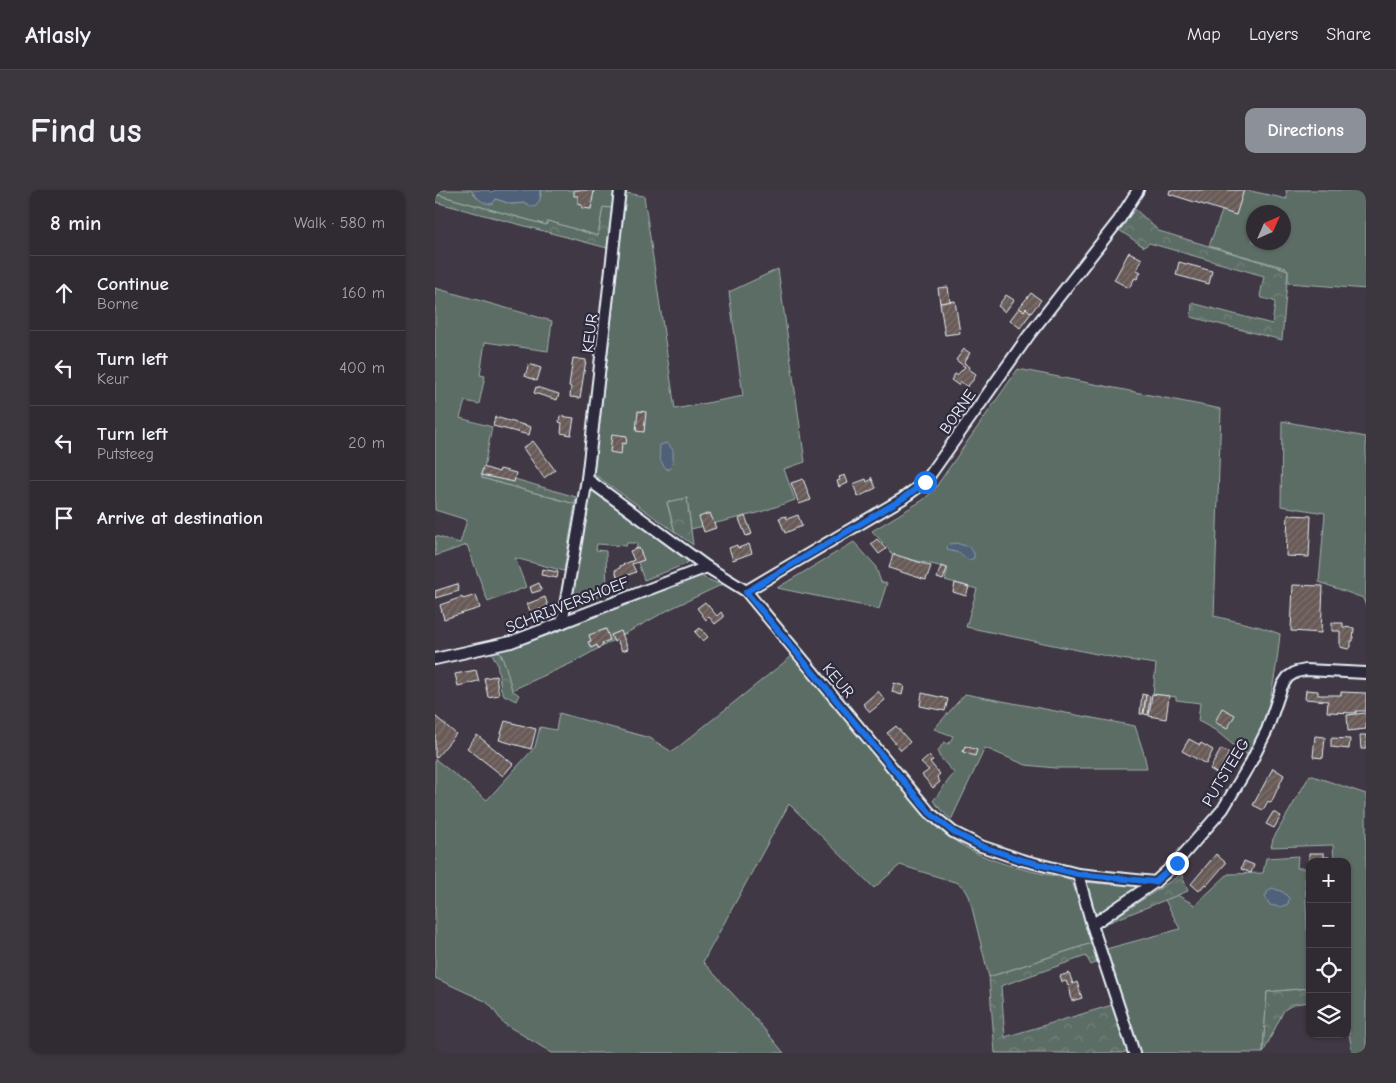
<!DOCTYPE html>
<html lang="en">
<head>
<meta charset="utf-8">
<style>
	body { margin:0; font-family:"Comic Neue",sans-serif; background:#3c363f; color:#f1f3f6 }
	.controls { position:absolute; right:15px; bottom:15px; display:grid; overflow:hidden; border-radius:10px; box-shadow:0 1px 4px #0004 }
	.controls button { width:45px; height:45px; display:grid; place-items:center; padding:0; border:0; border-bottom:1px solid #4b464e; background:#302a33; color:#f1f3f6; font:25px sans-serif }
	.compass { position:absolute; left:811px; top:15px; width:45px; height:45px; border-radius:50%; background:#302a33; box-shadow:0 1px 4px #0004; rotate:45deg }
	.stop { position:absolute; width:15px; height:15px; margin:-11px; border:4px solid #1a73e8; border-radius:50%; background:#fff }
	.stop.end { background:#1a73e8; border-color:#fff; box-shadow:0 1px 5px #0008 }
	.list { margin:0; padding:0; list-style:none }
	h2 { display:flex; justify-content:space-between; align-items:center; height:65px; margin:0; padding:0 20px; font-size:21px }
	h2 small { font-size:16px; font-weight:400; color:#a8a7ac }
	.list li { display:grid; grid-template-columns:32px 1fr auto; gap:15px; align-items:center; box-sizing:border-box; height:75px; padding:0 20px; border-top:1px solid #4b464e }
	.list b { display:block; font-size:19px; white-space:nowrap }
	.list p { margin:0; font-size:16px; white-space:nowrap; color:#a8a7ac }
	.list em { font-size:16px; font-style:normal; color:#a8a7ac }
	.icon { flex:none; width:28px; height:28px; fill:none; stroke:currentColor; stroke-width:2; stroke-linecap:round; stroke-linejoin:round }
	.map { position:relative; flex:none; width:931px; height:863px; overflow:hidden; border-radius:10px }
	header { display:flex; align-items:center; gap:30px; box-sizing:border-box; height:70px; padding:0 25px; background:#302a33; border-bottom:1px solid #4b464e }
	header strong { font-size:24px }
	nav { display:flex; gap:28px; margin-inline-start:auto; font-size:18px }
	.intro { display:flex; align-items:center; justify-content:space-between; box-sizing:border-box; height:120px; padding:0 30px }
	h1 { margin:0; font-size:35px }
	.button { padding:12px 22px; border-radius:10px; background:#8c9099; color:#fff; font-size:18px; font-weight:700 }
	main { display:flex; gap:30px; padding:0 30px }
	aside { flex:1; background:#302a33; border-radius:10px; box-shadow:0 1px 4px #0004 }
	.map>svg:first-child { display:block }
	.green { fill:#5b6d65; stroke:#a2afae; fill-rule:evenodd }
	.forest { fill:url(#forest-crowns); stroke:#a2afae }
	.water { fill:#4f6079; stroke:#8c9aac }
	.building { fill:url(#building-hatch); stroke:#e8f1f8 }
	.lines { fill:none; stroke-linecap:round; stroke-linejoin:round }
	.street-casing { stroke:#e8f1f8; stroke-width:14 }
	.street { stroke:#2f2a3d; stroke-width:10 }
	.route { stroke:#1a73e8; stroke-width:6 }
	.labels { text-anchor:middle; stroke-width:4.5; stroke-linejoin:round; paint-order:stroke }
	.street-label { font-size:16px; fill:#e8f1f8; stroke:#2f2a3d }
</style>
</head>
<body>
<header>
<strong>Atlasly</strong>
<nav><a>Map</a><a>Layers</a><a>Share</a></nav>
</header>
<div class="intro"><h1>Find us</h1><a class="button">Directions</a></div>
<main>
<aside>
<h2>8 min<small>Walk · 580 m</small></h2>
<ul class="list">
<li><svg class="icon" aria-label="ahead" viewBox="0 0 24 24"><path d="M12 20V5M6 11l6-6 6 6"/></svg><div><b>Continue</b><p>Borne</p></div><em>160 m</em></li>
<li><svg class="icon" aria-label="left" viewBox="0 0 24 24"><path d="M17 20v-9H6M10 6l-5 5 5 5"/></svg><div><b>Turn left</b><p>Keur</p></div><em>400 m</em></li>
<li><svg class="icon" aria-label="left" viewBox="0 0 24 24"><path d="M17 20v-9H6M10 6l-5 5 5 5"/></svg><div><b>Turn left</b><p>Putsteeg</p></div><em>20 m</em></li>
<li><svg class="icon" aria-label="arrive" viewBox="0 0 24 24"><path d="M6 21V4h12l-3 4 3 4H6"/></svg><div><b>Arrive at destination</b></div></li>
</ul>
</aside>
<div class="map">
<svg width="931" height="863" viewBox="0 0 931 863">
	<defs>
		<pattern id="forest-crowns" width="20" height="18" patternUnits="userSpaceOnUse" patternTransform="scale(1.25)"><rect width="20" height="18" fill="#5b6d65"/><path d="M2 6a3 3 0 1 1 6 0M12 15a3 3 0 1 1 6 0" fill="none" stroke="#73827c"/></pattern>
		<pattern id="building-hatch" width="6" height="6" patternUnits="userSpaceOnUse" patternTransform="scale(1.25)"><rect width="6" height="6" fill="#685a56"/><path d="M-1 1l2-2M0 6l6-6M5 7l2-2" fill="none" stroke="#7e726f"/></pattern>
	</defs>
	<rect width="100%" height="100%" fill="#403844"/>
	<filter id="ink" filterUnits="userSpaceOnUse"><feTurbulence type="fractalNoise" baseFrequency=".02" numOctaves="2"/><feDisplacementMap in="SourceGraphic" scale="10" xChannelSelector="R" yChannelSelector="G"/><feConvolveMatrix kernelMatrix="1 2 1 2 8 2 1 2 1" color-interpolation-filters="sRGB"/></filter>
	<g filter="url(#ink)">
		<g class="green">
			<polygon points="0,0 36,0 42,8 61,9 76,14 90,13 94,15 106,6 105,0 179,0 177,18 168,18 163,46 113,31 111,35 0,4"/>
			<path d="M795 0H811L852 9 851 0H931V99L853 93V80L851 78 774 56ZM818 22H848V52H818Z"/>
			<polygon points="191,3 209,6 240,219 308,206 294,102 343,79 370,272 349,279 360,310 323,323 256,339 252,308 232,313 240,342 159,284"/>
			<polygon points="0,98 117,131 113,161 50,152 45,185 50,186 44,214 30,211 25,228 57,237 47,288 140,314 129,381 80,368 91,397 53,412 32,355 0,366 0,346 25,353 32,330 0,320"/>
			<path d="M583 179 786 219 779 426 825 437 845 444C841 485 834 529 814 566L798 555 780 540 763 531 765 513 741 510V507L718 504 721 474 686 469 531 437 542 399 510 390 513 378 457 365 452 357 437 341 488 310 498 301Z"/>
			<polygon points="847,231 931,247 931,416 928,408 884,392 890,323 846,316"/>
			<polygon points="156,296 258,367 251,374 209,390 201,367 202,353 192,353 191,356 162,354 161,360 171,361 172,404 138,416 135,415 152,302"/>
			<polygon points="419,352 440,375 446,392 452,393 444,419 342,398"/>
			<polygon points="263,385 286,395 235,419 137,473 77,500 67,466 63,460 83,456 114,445"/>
			<path d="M357 466C389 505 422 543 455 582 473 604 493 631 516 648 551 673 593 681 634 689L638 694 657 753 554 787 534 706 530 699 523 693 465 675 439 698 354 614 268 772 320 828 349 863H117L68 833 56 816 50 811 0 788V569L52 610 100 557 105 537 121 540 124 523 215 548 237 562Z"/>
			<polygon points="530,504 700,536 709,564 712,578 620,578 591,575 550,558 516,630 498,611 519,583 504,566 503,561 509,552 514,554 518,546 499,539"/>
			<polygon points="875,585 931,604 931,863 917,863 912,828 912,672 899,672 898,655 836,657 838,649"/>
			<polygon points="863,666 862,678 875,678 875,688 870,689 872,740 875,741 875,798 832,802 828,863 706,863 671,759 745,739 730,710 742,705 760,715 793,684 828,683 831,668"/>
			<polygon points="649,692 672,694 714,692 661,727"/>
		</g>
		<g class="forest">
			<polygon points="0,4 111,35 113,31 163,46 168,17 177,18 172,58 0,12"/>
			<polygon points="700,19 724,41 853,80 847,150 756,127 757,113 837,134 840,114 839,111 827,108 825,106 829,86 714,53 709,57 684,40"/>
			<polygon points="49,280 141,307 140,314 47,288"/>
			<polygon points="252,308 258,355 240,342 232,312"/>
			<polygon points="63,460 70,474 77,500 84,505 81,511 69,505 66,499 62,473 56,462"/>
			<polygon points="746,683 753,701 672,733 739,689"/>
			<polygon points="657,753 663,772 656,775 651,766 566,796 570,847 677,815 693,861 687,863 560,863 554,787"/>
			<polygon points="875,798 875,812 859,814 849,820 828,863 832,802"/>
		</g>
		<g class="water">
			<path d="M36 0H53L56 2 61 0H105V10L101 16 98 17 90 13 76 14 61 9 57 14C47 14 42 8 36 0Z"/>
			<path d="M232 253 238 260V273L233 280C224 272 224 267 225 255Z"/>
			<polygon points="521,353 534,357 539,363 539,368 534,370 524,363 513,360 512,357 515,354"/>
			<polygon points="837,698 848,702 854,708 853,714 845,717 835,715 830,707 833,701"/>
		</g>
		<g class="building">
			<polygon points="139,0 159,0 156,19 147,18 147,15 143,14 143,6 139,6"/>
			<polygon points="735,0 809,0 801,25 734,4"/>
			<polygon points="694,62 707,69 702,80 706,82 702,89 700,88 694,98 679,90"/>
			<polygon points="744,72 777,81 774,94 741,85"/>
			<polygon points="513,97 515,112 505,113 503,98"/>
			<polygon points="596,103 606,110 596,123 591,118 589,121 584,118"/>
			<polygon points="571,105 579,110 570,122 563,116"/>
			<polygon points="520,111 525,143 510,145 505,113"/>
			<polygon points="584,118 589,121 591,118 596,123 585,138 575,130"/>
			<polygon points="529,159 535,163 529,173 535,177 534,179 541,184 539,189 532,197 525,191 523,195 516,190 520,184 522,185 530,177 521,170"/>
			<polygon points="138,168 151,170 145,208 135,207 136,197 134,196"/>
			<polygon points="94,174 106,178 102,191 90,186"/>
			<polygon points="101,197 124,204 122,210 99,203"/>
			<polygon points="203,221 211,222 209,242 201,241"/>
			<polygon points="125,226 139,228 136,245 126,243 127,233 124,232"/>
			<polygon points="60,227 96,237 94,245 58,236"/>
			<polygon points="177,244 192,246 191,254 187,253 186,264 175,262"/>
			<polygon points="98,251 120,280 109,288 88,258"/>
			<polygon points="48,277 64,282 65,279 81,283 79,292 46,285"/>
			<polygon points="410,285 413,293 404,297 402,291 405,290 404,287"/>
			<polygon points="436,287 441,298 423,307 418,294 431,289 432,292 437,289"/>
			<polygon points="368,289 376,310 364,314 356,293"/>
			<polygon points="275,323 281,338 269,342 264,327"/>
			<polygon points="363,325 367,336 350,343 344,328 351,326 352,329"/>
			<polygon points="853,325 876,326 874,367 851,366"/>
			<polygon points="310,326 317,344 311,346 304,329"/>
			<polygon points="442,349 451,359 444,364 436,354"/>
			<polygon points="314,354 317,363 298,370 294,358 302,355 303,358"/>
			<polygon points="204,358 209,370 197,374 201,382 183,389 180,380 185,378 185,376 199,370 195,361"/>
			<polygon points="458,364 496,376 491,390 454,378"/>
			<polygon points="506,376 512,378 508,390 502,388"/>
			<polygon points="107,379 123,382 122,388 106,385"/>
			<polygon points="104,393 107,400 97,403 95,397"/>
			<polygon points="520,393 534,397 531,406 518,402"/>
			<polygon points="22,394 24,401 0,408 0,401"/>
			<polygon points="858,395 888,396 886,443 856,441"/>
			<polygon points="41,405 45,418 9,429 5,415 27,407 28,409"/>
			<polygon points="110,407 113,416 96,423 92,414"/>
			<polygon points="270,412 282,426 286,422 289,427 280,434 274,427 271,430 262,418"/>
			<polygon points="897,433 908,433 908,437 919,438 918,451 916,451 916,457 913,459 905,457 905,441 897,441"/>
			<polygon points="265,438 273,447 268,451 260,442"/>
			<polygon points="171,439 175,450 167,453 168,456 163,458 162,455 156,458 153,452 156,451 154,445"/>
			<polygon points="186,441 193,459 187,461 182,450 179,452 176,445"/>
			<polygon points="41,480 44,492 43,491 23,496 20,484"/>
			<polygon points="61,486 64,505 53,507 49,488"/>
			<polygon points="459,493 469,496 467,505 457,502"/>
			<polygon points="871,500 883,501 883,505 906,505 906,502 931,503 931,521 921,521 921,523 892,522 893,511 870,509"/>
			<polygon points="443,501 450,510 435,522 428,514"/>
			<polygon points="487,503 513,509 510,521 485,516"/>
			<polygon points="707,504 711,505 708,524 705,524"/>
			<polygon points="717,504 734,506 731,529 714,526"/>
			<polygon points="711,505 715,506 713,525 709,524"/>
			<polygon points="787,518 800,525 792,539 780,532"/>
			<polygon points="931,523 931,539 913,541 912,525"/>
			<polygon points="0,526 21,544 1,568 0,567"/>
			<polygon points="70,531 101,539 96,559 64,550"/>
			<polygon points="461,536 475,552 466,560 452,543"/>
			<polygon points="42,545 78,574 68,586 32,558"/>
			<polygon points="925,545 931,545 931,559 926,559"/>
			<polygon points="880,546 890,547 888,568 878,567"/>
			<polygon points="896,548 915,549 914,559 896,557"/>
			<polygon points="754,549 765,555 766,553 778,560 771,574 747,561"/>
			<polygon points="530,556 542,560 540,566 528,562"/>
			<polygon points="786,559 794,563 783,584 775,579"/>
			<polygon points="494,566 498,570 495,572 505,584 502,587 505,592 498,598 487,585 494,580 486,573"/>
			<polygon points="838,578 849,585 836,613 833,611 828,620 818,615"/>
			<polygon points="838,622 846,626 839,638 831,634"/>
			<polygon points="874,663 889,663 889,667 894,667 894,672 874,672"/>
			<polygon points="781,664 791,673 772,695 770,694 764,701 756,694"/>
			<polygon points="809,671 819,675 816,683 806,679"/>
			<polygon points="634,783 638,794 642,792 647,808 637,811 634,795 633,796 631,791 627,792 625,786"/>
		</g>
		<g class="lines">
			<g class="street-casing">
				<g id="street">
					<polyline points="152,289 272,377 311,401 495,623 518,642 546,656 587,670 643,684 720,692"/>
					<polyline points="311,401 467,309 490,292 594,145 684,30 703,0"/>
					<polyline points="127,433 152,289 185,0"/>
					<polyline points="0,469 76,452 272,377"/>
					<polyline points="643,684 657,735 699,863"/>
					<polyline points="657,735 720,692 741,673 788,619 816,572 832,540 847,496 853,487 861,482 871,480 931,483"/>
				</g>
			</g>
			<use href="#street" class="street"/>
		</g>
	</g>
	<g class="lines" filter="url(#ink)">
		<polyline class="route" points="490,292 467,309 311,402 495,623 518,642 546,656 587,670 643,684 720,692 742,673"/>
	</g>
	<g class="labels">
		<g class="street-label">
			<text transform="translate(154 143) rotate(-83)" y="6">KEUR</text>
			<text transform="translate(522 221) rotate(-55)" y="6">BORNE</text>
			<text transform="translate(132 414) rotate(-21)" y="6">SCHRIJVERSHOEF</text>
			<text transform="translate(404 490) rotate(50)" y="6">KEUR</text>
			<text transform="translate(790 582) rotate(-59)" y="6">PUTSTEEG</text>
		</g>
	</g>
</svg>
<div class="controls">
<button>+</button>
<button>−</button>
<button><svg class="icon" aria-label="locate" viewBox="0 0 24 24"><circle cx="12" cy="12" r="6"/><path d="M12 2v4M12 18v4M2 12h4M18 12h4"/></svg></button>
<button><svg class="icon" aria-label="layers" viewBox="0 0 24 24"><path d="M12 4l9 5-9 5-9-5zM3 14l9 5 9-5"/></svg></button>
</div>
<svg class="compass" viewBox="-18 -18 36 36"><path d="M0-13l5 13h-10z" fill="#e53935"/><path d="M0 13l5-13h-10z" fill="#a8a7ac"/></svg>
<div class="stop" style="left:490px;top:292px"></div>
<div class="stop end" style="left:742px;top:673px"></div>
</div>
</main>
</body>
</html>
